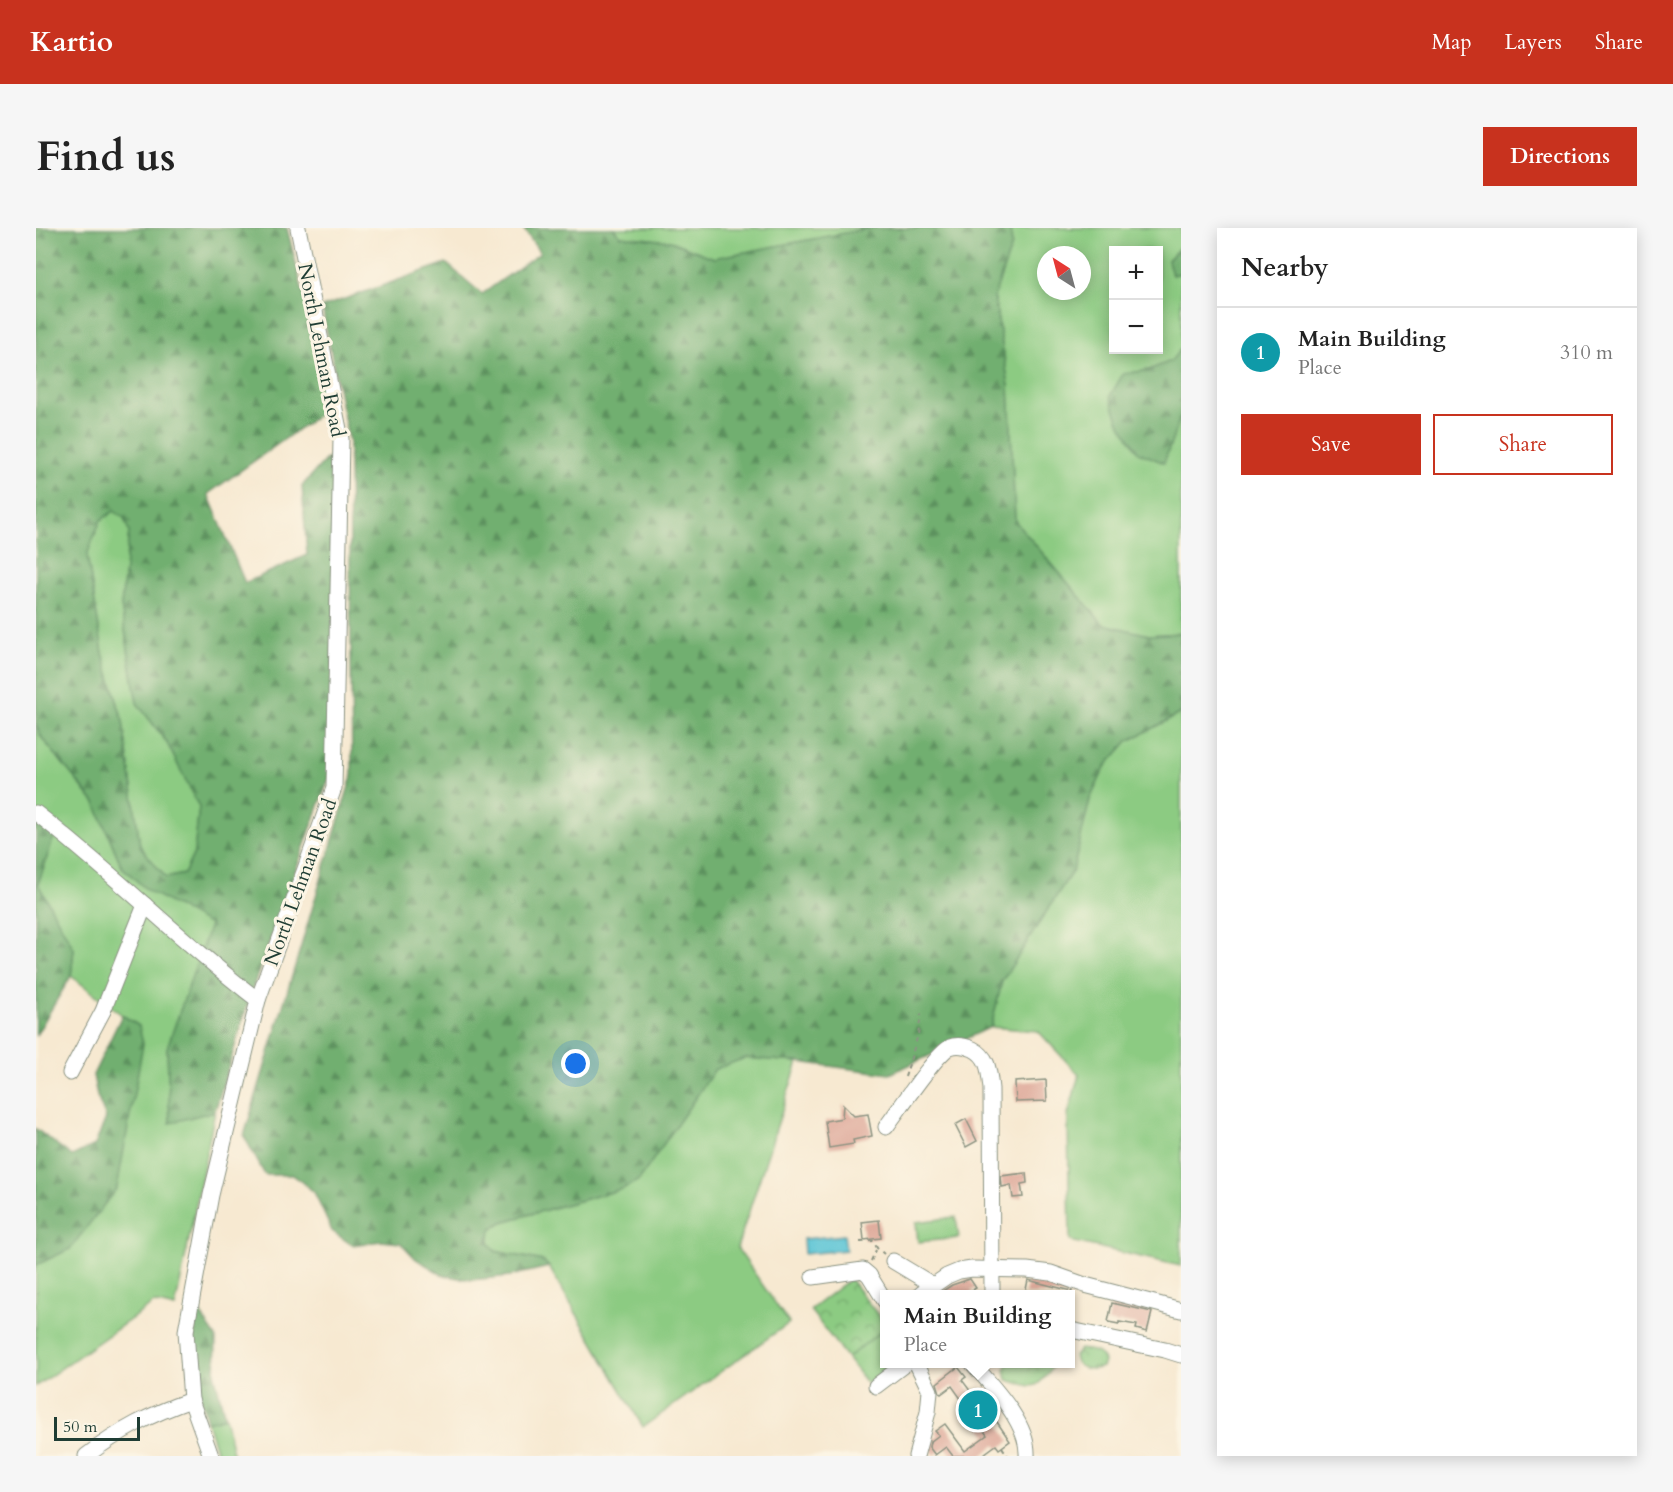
<!DOCTYPE html>
<html lang="en">
<head>
<meta charset="utf-8">
<style>
	body { margin:0; font-family:Cardo,serif; background:#f6f6f6; color:#222 }
	.controls { position:absolute; right:18px; top:18px; display:grid; overflow:hidden; border-radius:0px; box-shadow:0 3px 15px #0003 }
	.controls button { width:54px; height:54px; display:grid; place-items:center; padding:0; border:0; border-bottom:2px solid #e0e0e0; background:#fff; color:#222; font:30px sans-serif }
	.compass { position:absolute; left:1001px; top:18px; width:54px; height:54px; border-radius:50%; background:#fff; box-shadow:0 3px 15px #0003; rotate:324deg }
	.scale { position:absolute; left:18px; bottom:15px; width:86px; box-sizing:border-box; padding-left:6px; border:3px solid #1f3d34; border-top:0; font-size:16px; line-height:21px; white-space:nowrap; color:#1f3d34; -webkit-text-stroke:4px #fcf5e5; paint-order:stroke }
	.you { position:absolute; left:540px; top:836px; width:21px; height:21px; margin:-15px; border:4px solid #fff; border-radius:50%; background:#1a73e8; box-shadow:0 0 0 9px #1a73e833 }
	.badge { display:grid; place-items:center; width:39px; height:39px; border-radius:50%; background:#c8321e; color:#fff; font-size:20px; font-weight:700 }
	.pin { position:absolute; translate:-50% -50%; border:3px solid #fff; box-shadow:0 2px 6px #0006 }
	.popup { position:absolute; left:844px; top:1062px; width:195px; height:78px; box-sizing:border-box; display:grid; place-content:center; border-radius:0px; background:#fff; filter:drop-shadow(0 2px 4px #0005); font-size:20px; white-space:nowrap; color:#767676 }
	.popup b { font-size:22px; color:#222 }
	.popup::after { content:''; position:absolute; left:50%; top:100%; margin-left:-12px; border:12px solid transparent; border-top-color:#fff }
	.list { margin:0; padding:0; list-style:none }
	h2 { display:flex; justify-content:space-between; align-items:center; height:78px; margin:0; padding:0 24px; font-size:26px }
	h2 small { font-size:20px; font-weight:400; color:#767676 }
	.list li { display:grid; grid-template-columns:39px 1fr auto; gap:18px; align-items:center; box-sizing:border-box; height:90px; padding:0 24px; border-top:2px solid #e0e0e0 }
	.list b { display:block; font-size:22px; white-space:nowrap }
	.list p { margin:0; font-size:20px; white-space:nowrap; color:#767676 }
	.list em { font-size:20px; font-style:normal; color:#767676 }
	.actions { display:flex; gap:12px; padding:18px 24px }
	.actions a { flex:1; padding:14px 0; border:2px solid #c8321e; border-radius:0px; text-align:center; font-size:21px; color:#c8321e }
	.actions .main { background:#c8321e; color:#fff }
	.map { position:relative; flex:none; width:1145px; height:1228px; overflow:hidden; border-radius:0px }
	header { display:flex; align-items:center; gap:36px; box-sizing:border-box; height:84px; padding:0 30px; background:#c8321e; color:#fff }
	header strong { font-size:28px }
	nav { display:flex; gap:33px; margin-inline-start:auto; font-size:21px }
	.intro { display:flex; align-items:center; justify-content:space-between; box-sizing:border-box; height:144px; padding:0 36px }
	h1 { margin:0; font-size:42px }
	.button { padding:15px 27px; border-radius:0px; background:#c8321e; color:#fff; font-size:21px; font-weight:700 }
	main { display:flex; gap:36px; padding:0 36px }
	aside { flex:1; background:#fff; border-radius:0px; box-shadow:0 3px 15px #0003 }
	.map>svg:first-child { display:block }
	.grass { fill:#8ccb82; stroke:#56845b; stroke-width:1.5; fill-rule:evenodd }
	.forest { fill:url(#forest-firs); stroke:#487652; stroke-width:1.5; fill-rule:evenodd }
	.park { fill:url(#park-crowns); stroke:#56845b; stroke-width:1.5 }
	.water { fill:#5bc5d6; stroke:#3d8185; stroke-width:1.5 }
	.building { fill:#dea899 }
	.lines { fill:none; stroke-linecap:round; stroke-linejoin:round }
	.minor-casing { stroke:#8b9382; stroke-width:17 }
	.path { stroke:#8b9382; stroke-width:2; stroke-dasharray:4.5 4.5; stroke-linecap:butt }
	.minor { stroke:#fff; stroke-width:15 }
	.labels { text-anchor:middle; stroke-width:6; stroke-linejoin:round; paint-order:stroke }
	.street-label { font-size:20px; fill:#1f3d34; stroke:#fcf5e5 }
</style>
</head>
<body>
<header>
<strong>Kartio</strong>
<nav><a>Map</a><a>Layers</a><a>Share</a></nav>
</header>
<div class="intro"><h1>Find us</h1><a class="button">Directions</a></div>
<main>
<div class="map">
<svg width="1145" height="1228" viewBox="0 0 1145 1228">
	<defs>
		<pattern id="forest-firs" width="22" height="20" patternUnits="userSpaceOnUse" patternTransform="scale(1.5)"><rect width="22" height="20" fill="#71af70"/><path d="M5 1l3.5 6h-7zM16 11l3.5 6h-7z" fill="#5c905d"/></pattern>
		<pattern id="park-crowns" width="20" height="18" patternUnits="userSpaceOnUse" patternTransform="scale(1.5)"><rect width="20" height="18" fill="#8ccb82"/><path d="M2 6a3 3 0 1 1 6 0M12 15a3 3 0 1 1 6 0" fill="none" stroke="#72a66b"/></pattern>
	</defs>
	<rect width="100%" height="100%" fill="#fcf5e5"/>
	<filter id="ink" filterUnits="userSpaceOnUse"><feTurbulence type="fractalNoise" baseFrequency=".0167" numOctaves="2"/><feDisplacementMap in="SourceGraphic" scale="12" xChannelSelector="R" yChannelSelector="G"/><feConvolveMatrix kernelMatrix="1 2 1 2 8 2 1 2 1" color-interpolation-filters="sRGB"/></filter>
	<filter id="wash" filterUnits="userSpaceOnUse"><feTurbulence type="fractalNoise" baseFrequency=".008" numOctaves="4" result="noise"/><feDisplacementMap in="SourceGraphic" scale="24" xChannelSelector="R" yChannelSelector="G"/><feGaussianBlur stdDeviation="1.35" result="paint"/><feColorMatrix in="noise" values="0 0 0 0 0 0 0 0 0 0 0 0 0 0 0 0 0 1.4 0 .05"/><feComposite in="paint" operator="in"/></filter>
	<g filter="url(#wash)">
		<rect width="100%" height="100%" fill="#f7e9d1"/>
		<g class="grass">
			<polygon points="577,0 835,0 678,30 634,13 585,8"/>
			<path d="M974 0H1145V18L1132 32 1136 47 1145 45V120L1136 133 1113 142 1087 146 1127 234 1145 187V405L1113 407 1067 396 979 293 973 158 958 67 976 17ZM1078 22H1122V122H1078ZM1010 27H1046V63H1010Z"/>
			<polygon points="78,283 88,290 93,304 85,378 101,475 130,513 163,579 158,625 148,646 130,650 104,618 87,494 67,425 51,327 64,293"/>
			<polygon points="1145,485 1145,1038 1034,1013 1032,887 1043,847 1002,803 955,799 966,753 1037,642 1054,571 1069,539 1092,513"/>
			<polygon points="0,496 6,510 59,575 86,639 111,662 175,697 131,820 134,894 179,883 139,1080 118,1075 0,1158 0,1037 34,1021 103,798 86,787 35,748 38,721 2,656 18,608 0,595"/>
			<polygon points="709,830 762,834 701,1020 753,1095 607,1199 513,1039 507,1033 459,1023 453,1014 455,1001 466,994 586,961 603,952 679,841"/>
			<polygon points="920,989 923,1010 882,1014 880,994"/>
			<polygon points="847,1102 849,1105 849,1136 858,1136 831,1156 811,1130"/>
			<polygon points="189,1189 197,1225 199,1228 182,1228 171,1194"/>
		</g>
		<g class="forest">
			<path d="M0 0H251L295 178 172 266 209 355 271 327 266 258 290 231 301 230 295 545 216 762 179 883 134 895 131 820 174 697 111 662 86 639 59 575 6 510 0 496ZM78 283 88 290 93 304 85 378 101 475 130 513 163 579 158 625 148 646 130 650 104 618 87 494 67 425 51 327 64 293Z"/>
			<polygon points="487,0 577,0 585,8 634,13 678,30 835,0 974,0 976,17 958,68 973,158 979,293 1067,396 1113,407 1145,405 1145,485 1092,513 1069,539 1054,571 1037,642 966,753 955,799 854,846 762,834 709,830 679,841 603,952 586,961 466,994 455,1001 453,1014 459,1023 507,1033 513,1039 474,1048 435,1052 407,1047 380,1031 365,1015 345,1013 316,1017 296,1003 278,964 257,947 229,947 208,908 316,548 313,215 286,79 410,35 446,66 504,25"/>
			<polygon points="1145,18 1145,45 1136,47 1132,32"/>
			<polygon points="1145,120 1145,187 1128,235 1102,224 1082,192 1074,168 1087,146 1113,142 1135,133"/>
			<polygon points="0,595 18,608 2,656 38,721 35,748 0,807"/>
			<polygon points="86,787 103,798 107,816 81,960 34,1021 0,1037 0,901 36,928 59,917 70,890 61,868 57,847"/>
			<polygon points="161,1081 180,1109 179,1149 189,1189 171,1194 159,1147 158,1110"/>
		</g>
		<g class="park">
			<polygon points="814,1051 849,1096 849,1100 811,1130 774,1082"/>
			<path d="M1044 1121C1055 1123 1065 1122 1068 1134L1066 1139C1055 1143 1039 1141 1038 1128Z"/>
			<path d="M972 1136H1017V1138C999 1163 1001 1160 971 1152L969 1142Z"/>
		</g>
		<polygon class="water" points="808,1007 810,1022 768,1026 767,1011"/>
		<g id="blocks">
			<g class="building">
				<polygon points="1010,852 1011,873 980,874 979,854"/>
				<polygon points="807,877 818,888 832,886 836,908 817,912 818,916 793,920 789,893 806,890"/>
				<polygon points="930,891 941,913 930,919 919,897"/>
				<polygon points="990,945 991,955 985,956 987,969 977,970 975,957 966,959 965,948"/>
				<polygon points="843,992 845,1010 828,1012 826,994"/>
				<polygon points="934,1051 940,1060 935,1063 938,1066 902,1066 916,1057"/>
				<polygon points="992,1052 1036,1063 1035,1066 989,1066"/>
				<polygon points="1076,1075 1116,1084 1111,1104 1100,1101 1101,1097 1083,1094 1083,1096 1072,1094"/>
				<polygon points="922,1139 930,1149 926,1152 950,1184 954,1181 960,1190 959,1191 974,1213 963,1221 960,1217 945,1228 917,1228 910,1219 899,1227 893,1219 894,1214 903,1207 899,1203 909,1196 929,1223 951,1207 916,1158 905,1166 904,1165 901,1155"/>
			</g>
		</g>
	</g>
	<g filter="url(#ink)">
		<use href="#blocks" fill-opacity="0" stroke="#8b9382" stroke-width="1.5"/>
		<g class="lines">
			<g class="minor-casing">
				<g id="minor">
					<path d="M0 585C77 644 145 714 222 772"/>
					<polyline points="34,845 67,783 109,677"/>
					<path d="M850 899C863 882 899 827 914 819 921 816 930 818 937 821 953 829 953 844 955 861L956 1066"/>
					<polyline points="857,1033 897,1057"/>
					<polyline points="777,1049 827,1042 833,1047 849,1073"/>
					<polyline points="885,1066 911,1048 923,1043 936,1041 991,1042 1015,1045 1049,1057 1145,1082"/>
					<polyline points="1035,1102 1129,1122 1145,1127"/>
					<path d="M937 1136C957 1159 993 1196 991 1228"/>
					<polyline points="840,1158 869,1136"/>
					<path d="M50 1228C84 1202 115 1186 155 1172"/>
					<polyline points="175,1228 155,1172 150,1103 175,967 222,772 298,560 305,211 262,0"/>
					<polyline points="880,1228 892,1184 894,1163 881,1136"/>
				</g>
			</g>
			<g class="path">
				<polyline points="869,849 882,807 885,786"/>
				<polyline points="824,1014 837,1013 841,1020 848,1026"/>
				<polyline points="835,1033 840,1022"/>
				<polyline points="966,1219 972,1228"/>
			</g>
			<use href="#minor" class="minor"/>
		</g>
	</g>
	<g class="labels">
		<g class="street-label">
			<text transform="translate(286 122) rotate(79)" y="7">North Lehman Road</text>
			<text transform="translate(264 654) rotate(-70)" y="7">North Lehman Road</text>
		</g>
	</g>
</svg>
<div class="controls">
<button>+</button>
<button>−</button>
</div>
<svg class="compass" viewBox="-18 -18 36 36"><path d="M0-13l5 13h-10z" fill="#e53935"/><path d="M0 13l5-13h-10z" fill="#767676"/></svg>
<div class="scale">50 m</div>
<div class="you"></div>
<div class="pin badge" style="left:942px;top:1182px;background:#0f9aa8">1</div>
<div class="popup"><b>Main Building</b>Place</div>
</div>
<aside>
<h2>Nearby<small></small></h2>
<ul class="list">
<li><span class="badge" style="background:#0f9aa8">1</span><div><b>Main Building</b><p>Place</p></div><em>310 m</em></li>
</ul>
<div class="actions"><a class="main">Save</a><a>Share</a></div>
</aside>
</main>
</body>
</html>
